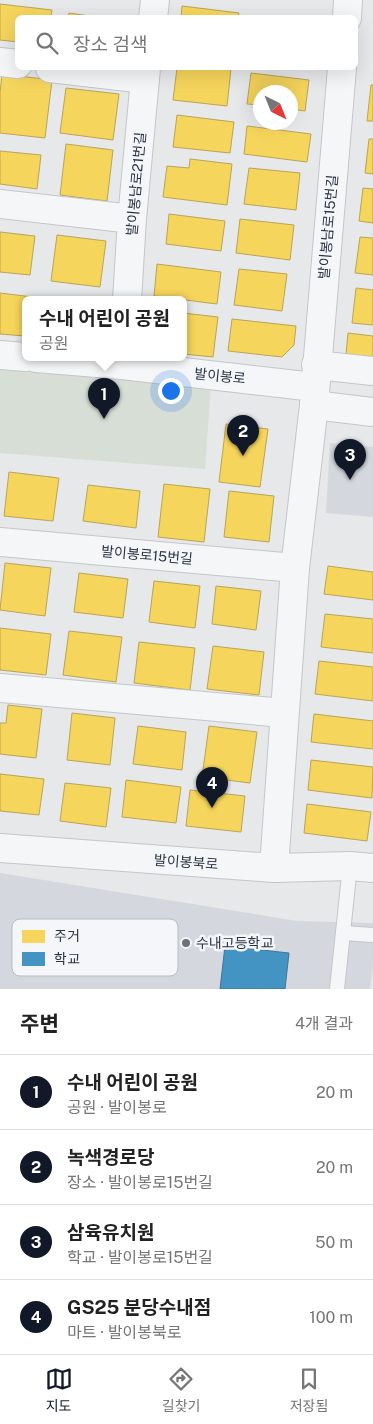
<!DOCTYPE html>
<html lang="ko">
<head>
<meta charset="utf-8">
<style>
	body { margin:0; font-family:"Public Sans","Noto Sans KR",sans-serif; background:#f2f2f2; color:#222 }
	.compass { position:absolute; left:253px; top:85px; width:45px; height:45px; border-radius:50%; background:#fff; box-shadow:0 5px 20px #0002; rotate:137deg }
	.you { position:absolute; left:170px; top:390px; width:18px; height:18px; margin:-12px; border:4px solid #fff; border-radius:50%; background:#1a73e8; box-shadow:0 0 0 8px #1a73e833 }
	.badge { display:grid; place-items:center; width:32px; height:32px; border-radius:50%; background:#111827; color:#fff; font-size:16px; font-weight:700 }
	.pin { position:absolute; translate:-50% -41px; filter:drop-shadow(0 1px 2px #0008) }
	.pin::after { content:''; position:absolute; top:26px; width:18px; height:15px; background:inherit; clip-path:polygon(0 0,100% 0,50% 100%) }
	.popup { position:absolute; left:22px; top:296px; width:165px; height:65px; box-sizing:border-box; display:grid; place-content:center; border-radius:8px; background:#fff; filter:drop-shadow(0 1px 4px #0005); font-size:16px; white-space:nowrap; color:#767676 }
	.popup b { font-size:19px; color:#222 }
	.popup::after { content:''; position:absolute; left:50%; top:100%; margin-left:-10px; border:10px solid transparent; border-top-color:#fff }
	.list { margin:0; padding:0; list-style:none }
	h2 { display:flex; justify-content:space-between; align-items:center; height:65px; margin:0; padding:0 20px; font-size:21px }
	h2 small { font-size:16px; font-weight:400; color:#767676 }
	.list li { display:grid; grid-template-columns:32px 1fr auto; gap:15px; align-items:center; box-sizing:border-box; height:75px; padding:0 20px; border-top:1px solid #e0e0e0 }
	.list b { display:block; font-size:19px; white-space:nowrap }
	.list p { margin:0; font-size:16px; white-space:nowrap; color:#767676 }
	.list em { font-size:16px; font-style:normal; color:#767676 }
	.icon { flex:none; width:28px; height:28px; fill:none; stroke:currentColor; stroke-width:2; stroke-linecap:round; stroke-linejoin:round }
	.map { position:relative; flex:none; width:373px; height:989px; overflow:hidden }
	.search { position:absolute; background:#fff; box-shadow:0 5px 20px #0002; left:15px; right:15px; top:15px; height:55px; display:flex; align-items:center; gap:12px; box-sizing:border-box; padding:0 18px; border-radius:8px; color:#767676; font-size:19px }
	.sheet { height:365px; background:#fff }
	nav { display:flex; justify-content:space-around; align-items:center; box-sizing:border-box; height:70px; border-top:1px solid #e0e0e0; background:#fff; font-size:14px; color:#767676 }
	nav a { display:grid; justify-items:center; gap:2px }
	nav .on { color:#111827 }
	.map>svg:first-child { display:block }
	.built { fill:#d4d7dd }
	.green { fill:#d6ded6 }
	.homes { fill:#f6d55c; stroke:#b9a555 }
	.schools { fill:#4393c3; stroke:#3c769d }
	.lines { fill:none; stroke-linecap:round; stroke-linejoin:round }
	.lane-casing { stroke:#c4c6c8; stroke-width:16 }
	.street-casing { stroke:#c4c6c8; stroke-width:30 }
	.lane { stroke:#f5f6f7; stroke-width:14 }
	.street { stroke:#f5f6f7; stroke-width:28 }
	.poi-dot { fill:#6c737f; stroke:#f4f6f9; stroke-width:2 }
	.labels { text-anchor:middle; stroke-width:5; stroke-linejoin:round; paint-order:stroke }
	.street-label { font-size:14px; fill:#2b3445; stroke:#f4f6f9 }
	.poi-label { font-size:14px; fill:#2b3445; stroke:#f4f6f9; text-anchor:start }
	.key { fill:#f4f6f9; stroke:#b8bcc3; stroke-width:1 }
	.key-label { font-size:14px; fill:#2b3445 }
</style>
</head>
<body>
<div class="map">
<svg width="373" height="989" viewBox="0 0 373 989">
	<rect width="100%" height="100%" fill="#e6e8ea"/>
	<g class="built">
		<polygon points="330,443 373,447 373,517 326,513"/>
		<polygon points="0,873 297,921 373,923 373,964 370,989 0,989"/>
	</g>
	<polygon class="green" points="0,370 211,386 205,469 0,453"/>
	<g class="homes">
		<polygon points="0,4 52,10 51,18 18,18 18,42 0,40"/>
		<polygon points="182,6 239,13 238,18 181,18"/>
		<polygon points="69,13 104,18 68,18"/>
		<polygon points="177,68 231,68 227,106 173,100"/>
		<polygon points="251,73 309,80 305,111 290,109 290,92 260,92 260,105 247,104"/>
		<polygon points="2,74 52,80 45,138 0,133 0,93"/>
		<polygon points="371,85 373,85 373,121 367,121"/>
		<polygon points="66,88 119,94 113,140 60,133"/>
		<polygon points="177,115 234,122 230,153 173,147"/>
		<polygon points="247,126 311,134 307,162 244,154"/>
		<polygon points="369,139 373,139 373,174 365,173"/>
		<polygon points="66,144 113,150 107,201 60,195"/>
		<polygon points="0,151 41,155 37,189 0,184"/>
		<polygon points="190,159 232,164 227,205 163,197 167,166 189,168"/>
		<polygon points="249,168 300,173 296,210 244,204"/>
		<polygon points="363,188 373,189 373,223 359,221"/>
		<polygon points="169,214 225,221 221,251 166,244"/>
		<polygon points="240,219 294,225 290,260 236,253"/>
		<polygon points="0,232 35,236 30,275 0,272"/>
		<polygon points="57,235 106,241 100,287 51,281"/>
		<polygon points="360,237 373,238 373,275 355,273"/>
		<polygon points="157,264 221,272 217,304 154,296"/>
		<polygon points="239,269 287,274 282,311 234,305"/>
		<polygon points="356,288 373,290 373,325 352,323"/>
		<polygon points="0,293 33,297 33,300 25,300 25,336 0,334"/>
		<polygon points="183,313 218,317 213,357 183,354"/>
		<polygon points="232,319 296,326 294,345 282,357 228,351"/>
		<polygon points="348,333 373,336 373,368 345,365"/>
		<polygon points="226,424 268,429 260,487 219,482"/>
		<polygon points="9,472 59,478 53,521 4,516"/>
		<polygon points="164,484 210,489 204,542 158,537"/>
		<polygon points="88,485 140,491 136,528 83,521"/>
		<polygon points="229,491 274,496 269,542 224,537"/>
		<polygon points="5,563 51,568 45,616 0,610"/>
		<polygon points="328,566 373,572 373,600 324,594"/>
		<polygon points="79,573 128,579 123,618 74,612"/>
		<polygon points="154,581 200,586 195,628 149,622"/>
		<polygon points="216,586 261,591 256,630 212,624"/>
		<polygon points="325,614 373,619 373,653 321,647"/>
		<polygon points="0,628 51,634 46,675 0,670"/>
		<polygon points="69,631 122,637 116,682 63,675"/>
		<polygon points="139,642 195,648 190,690 134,683"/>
		<polygon points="213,646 264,652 259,695 207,689"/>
		<polygon points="319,661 373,667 373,701 315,694"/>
		<polygon points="8,705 42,709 36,758 0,754 0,723 6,723"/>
		<polygon points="72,713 115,718 110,765 67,760"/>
		<polygon points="314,714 373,721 373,749 311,742"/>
		<polygon points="138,726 186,732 182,770 133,764"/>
		<polygon points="209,726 257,732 250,783 202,777"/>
		<polygon points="311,760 373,767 372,798 308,790"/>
		<polygon points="0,774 44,779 39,815 0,811"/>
		<polygon points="126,780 181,787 176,823 122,817"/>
		<polygon points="65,783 111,788 106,827 60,821"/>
		<polygon points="190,790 245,796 241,832 186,826"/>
		<polygon points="307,804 371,812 367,841 304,833"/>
	</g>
	<polygon class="schools" points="225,946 289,953 285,989 220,989"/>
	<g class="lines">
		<g class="lane-casing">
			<g id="lane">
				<polyline points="343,933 373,935"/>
				<polyline points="337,989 350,866"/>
			</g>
		</g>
		<g class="street-casing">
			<g id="street">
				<polyline points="153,18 155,0"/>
				<polyline points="347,18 348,0"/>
				<polyline points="0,62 18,64"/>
				<polyline points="50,68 145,79"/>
				<polyline points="0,204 132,219"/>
				<polyline points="127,300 132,219 146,68"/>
				<polyline points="0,355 25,357"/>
				<polyline points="36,358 122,365 314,387"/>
				<polyline points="316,365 373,371"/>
				<polyline points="314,405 373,412"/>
				<polyline points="0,542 295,568"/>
				<polyline points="0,688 284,713"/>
				<polyline points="0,848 274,868 350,866 373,868"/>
				<polyline points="274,868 295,568 314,405 342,68"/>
			</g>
		</g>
		<use href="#lane" class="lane"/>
		<use href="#street" class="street"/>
	</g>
	<circle class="poi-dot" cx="186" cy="943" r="5"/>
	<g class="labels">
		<g class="street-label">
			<text transform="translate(136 184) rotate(-85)" y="5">발이봉남로21번길</text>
			<text transform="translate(328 227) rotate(-85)" y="5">발이봉남로15번길</text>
			<text transform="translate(220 376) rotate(6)" y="5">발이봉로</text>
			<text transform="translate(147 555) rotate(5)" y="5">발이봉로15번길</text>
			<text transform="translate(186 862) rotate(4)" y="5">발이봉북로</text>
		</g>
		<g class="poi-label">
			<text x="196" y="948">수내고등학교</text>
		</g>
	</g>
	<rect x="12" y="919" width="166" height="57" rx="8" class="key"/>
	<rect x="22" y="930" width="23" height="13" fill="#f6d55c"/>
	<rect x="22" y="952" width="23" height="14" fill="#4393c3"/>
	<g class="key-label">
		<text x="54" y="941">주거</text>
		<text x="54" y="964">학교</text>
	</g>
</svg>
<svg class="compass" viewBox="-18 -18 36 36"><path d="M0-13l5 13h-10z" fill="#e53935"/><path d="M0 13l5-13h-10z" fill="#767676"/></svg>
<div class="you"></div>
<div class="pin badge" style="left:104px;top:419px">1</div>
<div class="popup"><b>수내 어린이 공원</b>공원</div>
<div class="pin badge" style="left:243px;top:456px">2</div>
<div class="pin badge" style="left:350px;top:480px">3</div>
<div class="pin badge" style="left:212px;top:808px">4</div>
<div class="search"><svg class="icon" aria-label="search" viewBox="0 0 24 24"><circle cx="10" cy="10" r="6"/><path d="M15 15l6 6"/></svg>장소 검색</div>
</div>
<section class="sheet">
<h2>주변<small>4개 결과</small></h2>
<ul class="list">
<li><span class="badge">1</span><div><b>수내 어린이 공원</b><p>공원 · 발이봉로</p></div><em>20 m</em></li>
<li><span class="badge">2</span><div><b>녹색경로당</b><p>장소 · 발이봉로15번길</p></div><em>20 m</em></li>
<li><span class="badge">3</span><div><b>삼육유치원</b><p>학교 · 발이봉로15번길</p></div><em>50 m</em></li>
<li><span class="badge">4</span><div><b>GS25 분당수내점</b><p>마트 · 발이봉북로</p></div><em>100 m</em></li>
</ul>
</section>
<nav>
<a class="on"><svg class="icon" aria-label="map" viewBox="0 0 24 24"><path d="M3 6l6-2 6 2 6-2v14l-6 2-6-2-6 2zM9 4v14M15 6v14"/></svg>지도</a>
<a><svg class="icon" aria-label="directions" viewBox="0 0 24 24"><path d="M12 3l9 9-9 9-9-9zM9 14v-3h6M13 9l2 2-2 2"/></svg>길찾기</a>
<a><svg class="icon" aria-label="saved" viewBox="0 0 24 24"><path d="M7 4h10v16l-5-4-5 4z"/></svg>저장됨</a>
</nav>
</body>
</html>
